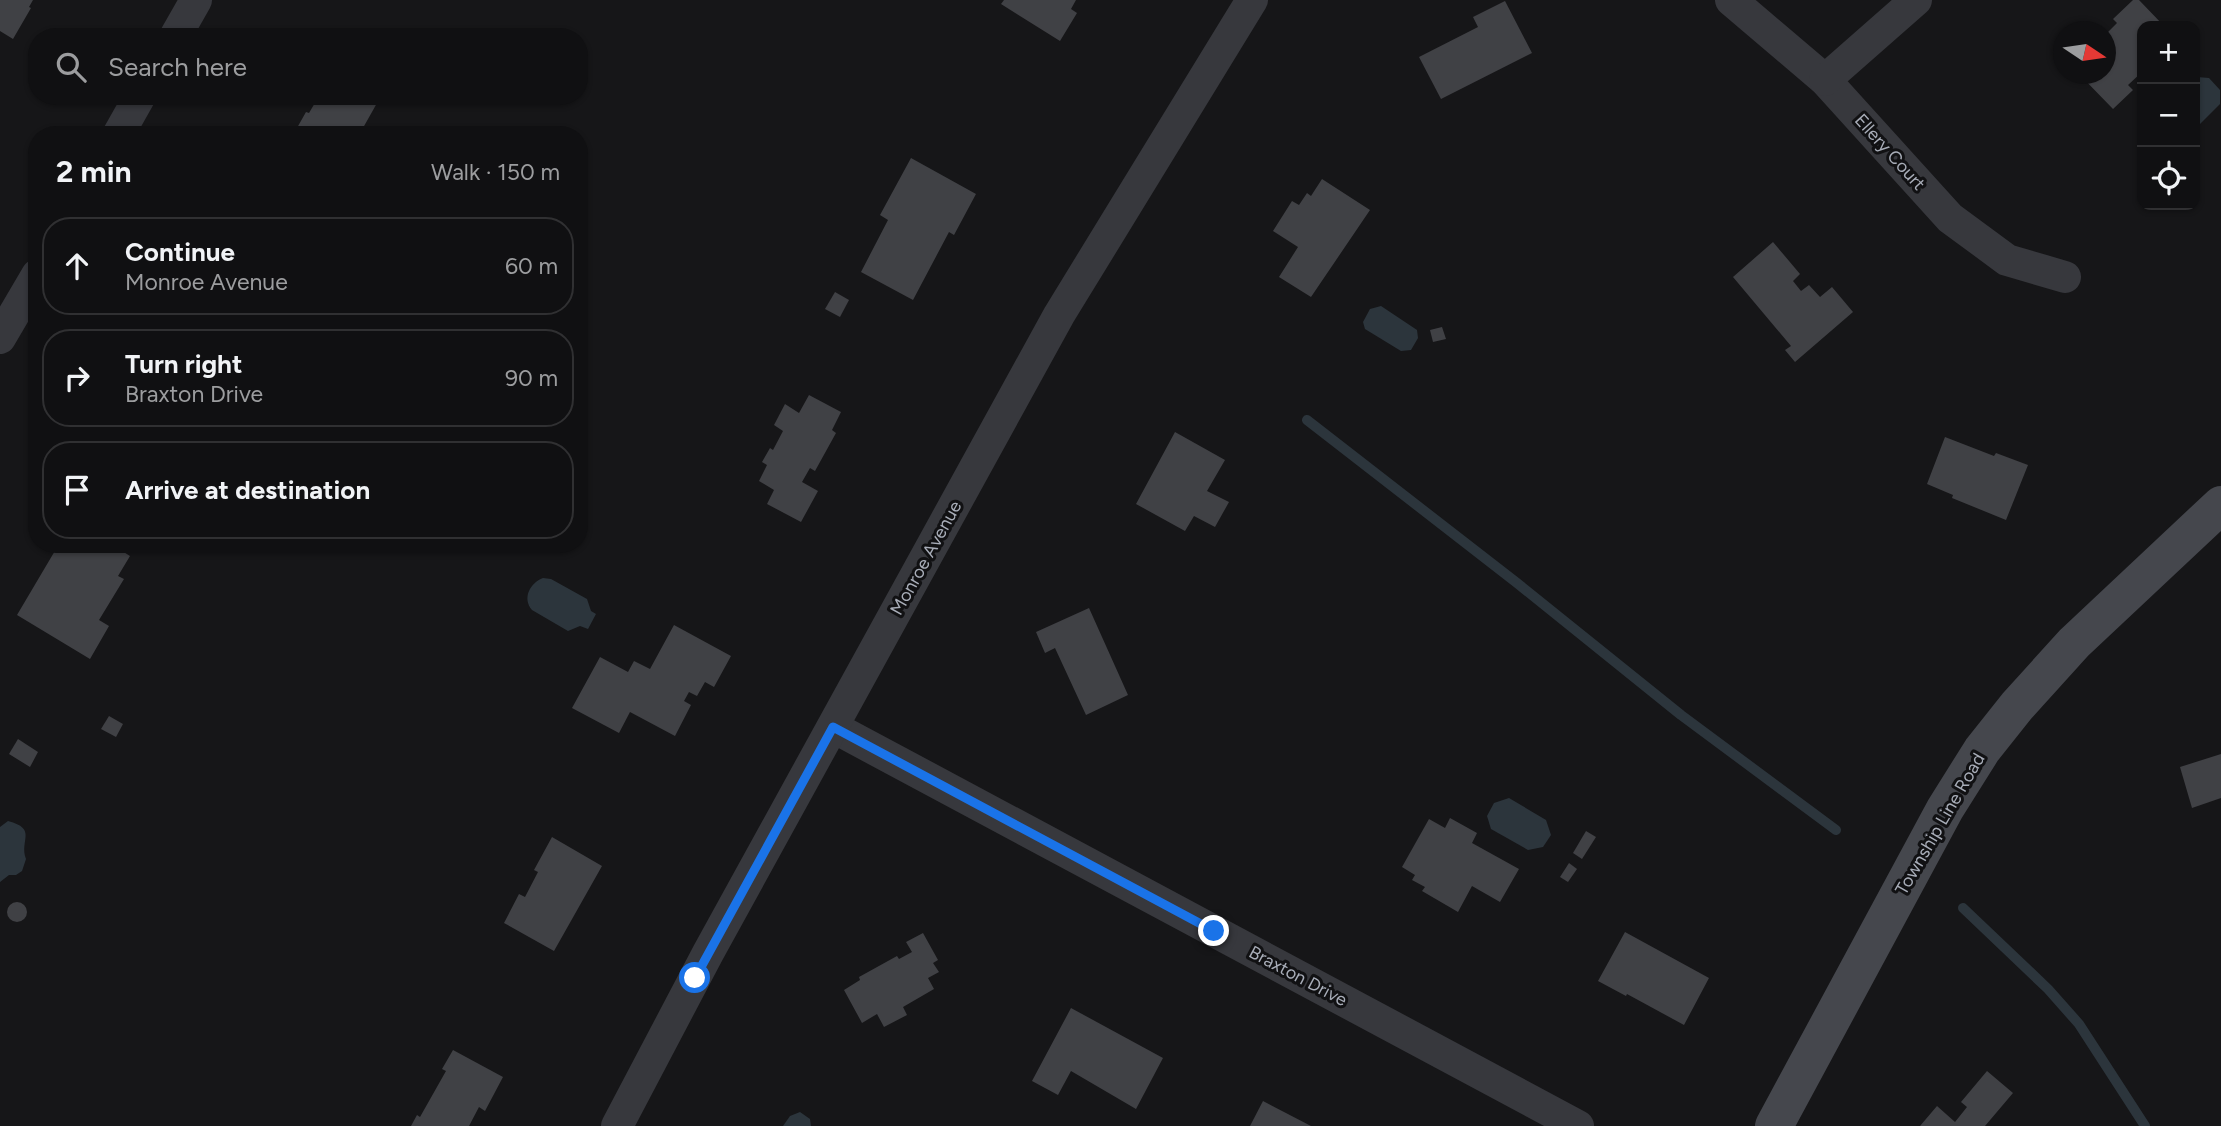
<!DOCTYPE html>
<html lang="en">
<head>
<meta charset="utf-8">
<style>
	body { margin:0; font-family:Figtree,sans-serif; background:#1e1e20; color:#f1f3f6 }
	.controls { position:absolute; right:21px; top:21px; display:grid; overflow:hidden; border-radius:14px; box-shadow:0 2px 5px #0004 }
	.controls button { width:63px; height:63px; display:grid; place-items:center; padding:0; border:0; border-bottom:2px solid #303032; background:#101012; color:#f1f3f6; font:35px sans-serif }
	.compass { position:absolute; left:2053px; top:21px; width:63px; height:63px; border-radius:50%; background:#101012; box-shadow:0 2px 5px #0004; rotate:103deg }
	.stop { position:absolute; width:21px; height:21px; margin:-16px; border:5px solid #1a73e8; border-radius:50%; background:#fff }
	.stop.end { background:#1a73e8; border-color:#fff; box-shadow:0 2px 7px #0008 }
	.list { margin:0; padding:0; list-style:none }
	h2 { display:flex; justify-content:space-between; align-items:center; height:91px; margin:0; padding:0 28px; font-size:30px }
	h2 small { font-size:23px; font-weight:400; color:#9c9d9f }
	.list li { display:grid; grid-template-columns:46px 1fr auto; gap:21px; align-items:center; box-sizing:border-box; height:98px; margin:0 14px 14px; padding:0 14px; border:2px solid #303032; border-radius:28px }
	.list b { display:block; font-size:26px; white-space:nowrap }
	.list p { margin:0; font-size:23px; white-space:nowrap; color:#9c9d9f }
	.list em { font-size:23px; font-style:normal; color:#9c9d9f }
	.icon { flex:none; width:38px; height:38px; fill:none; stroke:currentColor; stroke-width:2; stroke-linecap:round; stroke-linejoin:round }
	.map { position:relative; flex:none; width:2221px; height:1126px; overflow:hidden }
	.search { position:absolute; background:#101012; box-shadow:0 2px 5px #0004; left:28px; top:28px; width:560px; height:77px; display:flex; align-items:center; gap:18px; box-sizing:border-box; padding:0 24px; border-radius:28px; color:#9c9d9f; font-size:26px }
	.panel { position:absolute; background:#101012; box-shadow:0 2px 5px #0004; left:28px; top:126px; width:560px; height:427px; border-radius:28px }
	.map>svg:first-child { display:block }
	.water { fill:#2c353c }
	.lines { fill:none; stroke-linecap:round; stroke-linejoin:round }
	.stream { stroke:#2c353c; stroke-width:10 }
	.building { fill:#404145 }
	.street { stroke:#37383d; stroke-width:32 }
	.secondary { stroke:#45474d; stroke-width:38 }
	.route { stroke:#1a73e8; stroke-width:9 }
	.labels { text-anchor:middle; stroke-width:6; stroke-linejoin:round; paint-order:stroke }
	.street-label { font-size:18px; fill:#a8adb8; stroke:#111113 }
</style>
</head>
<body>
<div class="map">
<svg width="2221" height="1126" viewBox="0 0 2221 1126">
	<rect width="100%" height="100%" fill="#161618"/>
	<g class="water">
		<polygon points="2197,77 2209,78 2220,90 2220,104 2195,129 2195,79"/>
		<polygon points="1381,306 1417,330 1418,338 1411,350 1401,351 1365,329 1363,322 1370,309"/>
		<path d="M543 578 551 579 587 599 591 611 596 614 588 629 580 626 568 631 532 610C522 598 530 583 543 578Z"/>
		<polygon points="1509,798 1546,820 1551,835 1543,847 1528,850 1491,829 1487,816 1494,803"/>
		<path d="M8 821C38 829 19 840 26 859L22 871 16 875H9L0 882V827Z"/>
		<polygon points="800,1112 810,1119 811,1126 783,1126 790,1116"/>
	</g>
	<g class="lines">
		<g class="stream">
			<polyline points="1307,420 1517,583 1681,715 1836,830"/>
			<polyline points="1963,908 2048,989 2079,1024 2145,1126"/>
		</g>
	</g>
	<g class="building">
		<polygon points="0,0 33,0 29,7 31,8 13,39 0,31"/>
		<polygon points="1004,0 1076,0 1071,9 1077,13 1060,41 1001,4"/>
		<polygon points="2133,0 2139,0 2164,26 2142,26 2142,72 2128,85 2133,90 2113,109 2079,74 2106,74 2106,34 2117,23 2113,19"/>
		<polygon points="1505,1 1532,53 1441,99 1419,57 1478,27 1473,17"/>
		<polygon points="319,96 381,96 359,135 293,135 306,112 309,113"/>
		<polygon points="911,158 976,194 954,235 949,232 913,300 861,272 888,220 880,215"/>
		<polygon points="1322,179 1370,210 1311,297 1279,277 1298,247 1273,231 1292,201 1299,205 1307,193 1311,196"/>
		<polygon points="1773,242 1800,274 1793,281 1801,291 1809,285 1820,297 1832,287 1853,312 1795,362 1785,350 1791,346 1733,277"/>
		<polygon points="835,292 849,300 840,317 825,309"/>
		<polygon points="1442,327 1446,339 1433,342 1430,330"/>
		<polygon points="809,395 841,412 832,430 836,433 815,471 810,468 802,482 818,491 801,522 767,504 774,490 759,481 767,465 762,462 770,448 773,450 783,431 774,425 785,404 799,413"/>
		<polygon points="1175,432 1225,460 1207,491 1229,502 1215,527 1194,516 1185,531 1136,504"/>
		<polygon points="1945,437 1994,456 1996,453 2028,465 2006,520 1952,498 1953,495 1927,484"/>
		<polygon points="59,544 111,544 130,556 118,576 124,579 99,620 109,626 90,659 17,615"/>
		<polygon points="1089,608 1128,695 1086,715 1055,648 1045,653 1036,632"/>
		<polygon points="674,625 731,656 714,687 705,682 697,696 689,692 684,701 691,705 675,736 630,712 619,733 572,708 600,657 628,672 634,661 650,669"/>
		<polygon points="109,716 123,724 116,737 101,729"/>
		<polygon points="18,739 38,752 30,767 9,754"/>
		<polygon points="2221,754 2221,798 2192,808 2180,767"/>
		<polygon points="1450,818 1477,833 1472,843 1519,869 1500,902 1472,886 1458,912 1422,891 1425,887 1412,880 1415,875 1402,867 1429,819 1445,828"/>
		<polygon points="1586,831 1596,837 1582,859 1573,853"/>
		<polygon points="552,837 602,866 554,951 504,923 519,894 525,897 538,872 534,870"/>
		<polygon points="1569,863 1577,869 1568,882 1560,877"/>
		<circle cx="17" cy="912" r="10"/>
		<polygon points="1625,932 1709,978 1684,1025 1627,994 1626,996 1598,981"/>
		<polygon points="923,933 938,960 933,963 939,972 928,978 934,989 903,1007 907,1015 884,1027 877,1014 862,1023 844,990 860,980 859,977 897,956 899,959 912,952 906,942"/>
		<polygon points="1071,1008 1163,1058 1136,1109 1071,1071 1058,1095 1032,1081"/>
		<polygon points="453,1050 503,1077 485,1111 479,1107 469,1126 411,1126 417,1115 420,1117 446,1071 442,1069"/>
		<polygon points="1987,1071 2013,1093 1985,1126 1920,1126 1937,1106 1955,1122 1967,1107 1961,1102"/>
		<polygon points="1263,1101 1311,1126 1250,1126"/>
	</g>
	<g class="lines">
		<g class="street">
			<polyline points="1731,0 1825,80 1950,218 2007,260 2065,277"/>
			<polyline points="175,37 196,0"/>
			<polyline points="1825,80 1916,0"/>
			<polyline points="118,135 140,96"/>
			<polyline points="0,338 37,275"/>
			<polyline points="833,727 1578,1126"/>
			<polyline points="617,1126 708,953 1059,315 1252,0"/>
		</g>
		<polyline class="secondary" points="1774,1126 1945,809 1982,750 2017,706 2074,643 2221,505"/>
	</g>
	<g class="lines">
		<polyline class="route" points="695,978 833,727 1214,931"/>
	</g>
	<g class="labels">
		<g class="street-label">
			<text transform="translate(1890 152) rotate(48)" y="6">Ellery Court</text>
			<text transform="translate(926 558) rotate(-61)" y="6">Monroe Avenue</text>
			<text transform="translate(1940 824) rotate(-60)" y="6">Township Line Road</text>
			<text transform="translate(1298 976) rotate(28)" y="6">Braxton Drive</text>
		</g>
	</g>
</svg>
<div class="controls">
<button>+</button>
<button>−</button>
<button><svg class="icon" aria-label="locate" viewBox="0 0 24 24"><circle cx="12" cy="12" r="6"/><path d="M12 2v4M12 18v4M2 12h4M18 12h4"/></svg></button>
</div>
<svg class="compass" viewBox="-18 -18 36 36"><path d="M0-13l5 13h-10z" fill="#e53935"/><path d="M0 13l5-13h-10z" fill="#9c9d9f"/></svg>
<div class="stop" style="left:695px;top:978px"></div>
<div class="stop end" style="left:1214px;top:931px"></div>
<div class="search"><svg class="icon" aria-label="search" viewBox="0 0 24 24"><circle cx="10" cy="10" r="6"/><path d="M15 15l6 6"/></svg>Search here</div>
<section class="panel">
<h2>2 min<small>Walk · 150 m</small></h2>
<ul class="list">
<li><svg class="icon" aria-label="ahead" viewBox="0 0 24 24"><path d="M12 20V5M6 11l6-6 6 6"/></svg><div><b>Continue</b><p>Monroe Avenue</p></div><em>60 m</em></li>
<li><svg class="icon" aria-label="right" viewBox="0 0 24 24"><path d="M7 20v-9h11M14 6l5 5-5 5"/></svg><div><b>Turn right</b><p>Braxton Drive</p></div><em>90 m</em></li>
<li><svg class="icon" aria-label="arrive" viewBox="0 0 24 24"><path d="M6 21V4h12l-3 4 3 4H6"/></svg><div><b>Arrive at destination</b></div></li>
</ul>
</section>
</div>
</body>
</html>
